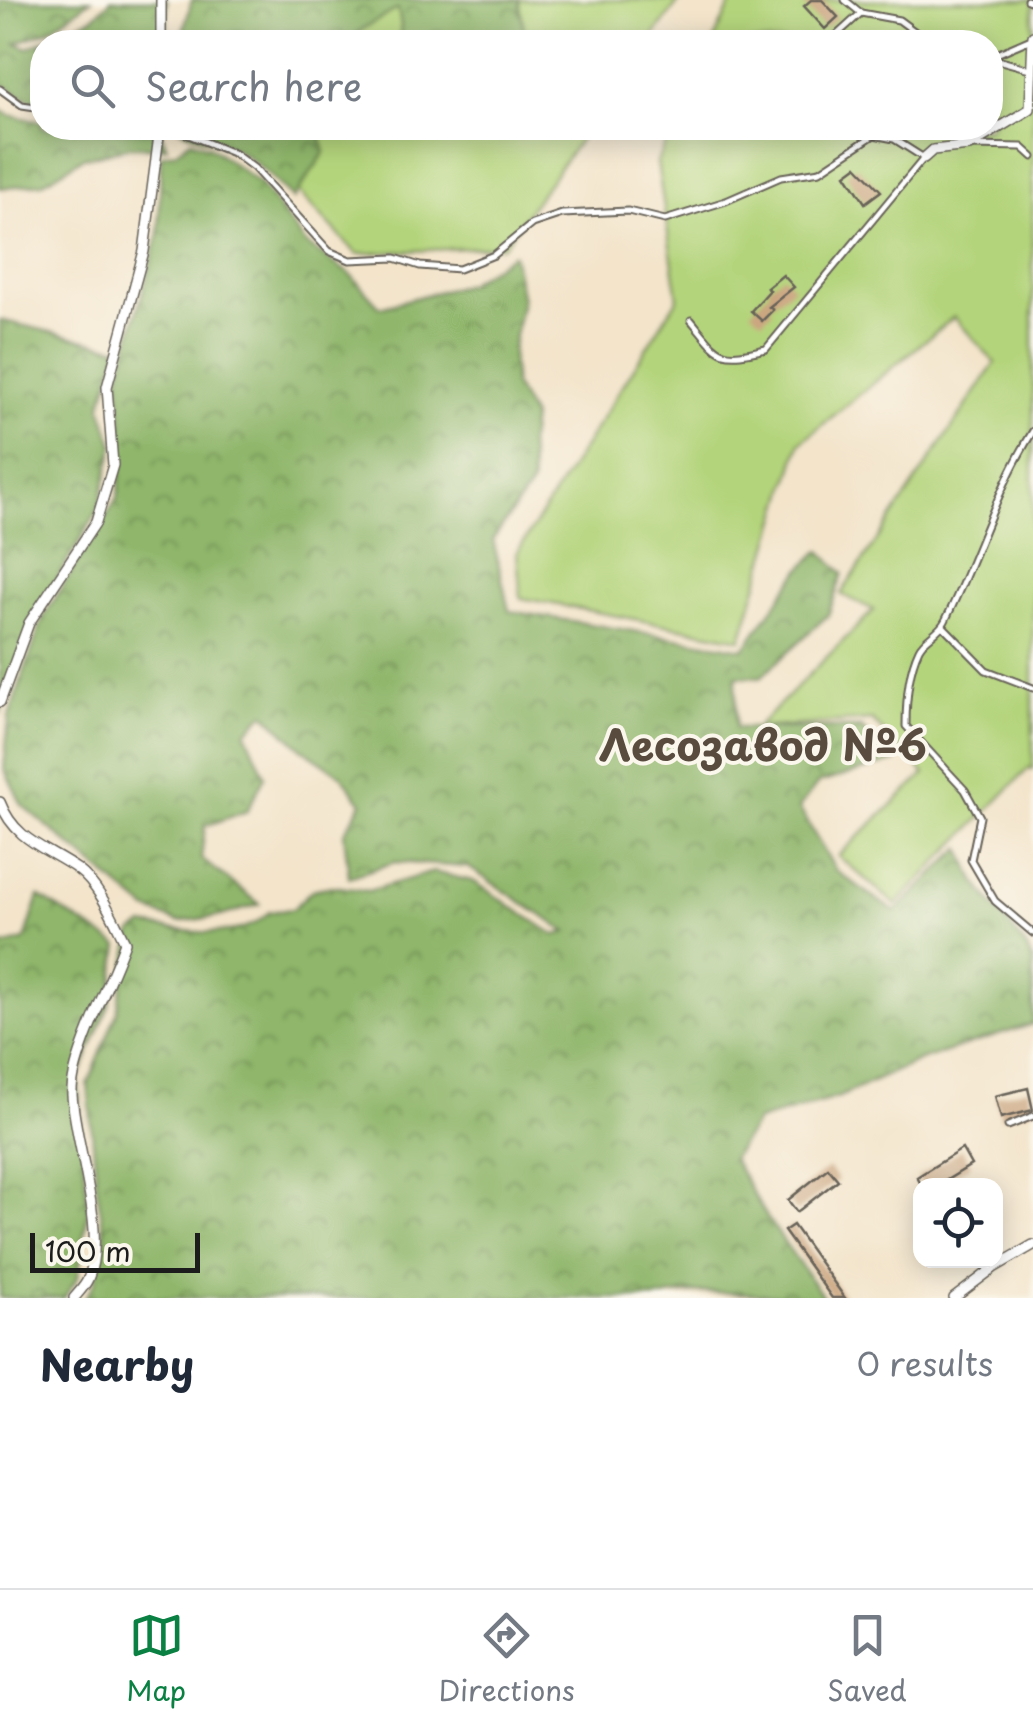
<!DOCTYPE html>
<html lang="en">
<head>
<meta charset="utf-8">
<style>
	body { margin:0; font-family:"Playpen Sans",sans-serif; background:#f6f6f7; color:#1f2937 }
	.controls { position:absolute; right:30px; bottom:30px; display:grid; overflow:hidden; border-radius:20px; box-shadow:0 5px 25px #0003 }
	.controls button { width:90px; height:90px; display:grid; place-items:center; padding:0; border:0; border-bottom:2px solid #e0e1e3; background:#fff; color:#1f2937; font:50px sans-serif }
	.scale { position:absolute; left:30px; bottom:25px; width:170px; box-sizing:border-box; padding-left:10px; border:5px solid #1c1c1c; border-top:0; font-size:28px; line-height:35px; white-space:nowrap; color:#1c1c1c; -webkit-text-stroke:8px #fbf7ec; paint-order:stroke }
	.list { margin:0; padding:0; list-style:none }
	h2 { display:flex; justify-content:space-between; align-items:center; height:130px; margin:0; padding:0 40px; font-size:42px }
	h2 small { font-size:32px; font-weight:400; color:#747a83 }
	.icon { flex:none; width:55px; height:55px; fill:none; stroke:currentColor; stroke-width:2; stroke-linecap:round; stroke-linejoin:round }
	.map { position:relative; flex:none; width:1033px; height:1298px; overflow:hidden }
	.search { position:absolute; background:#fff; box-shadow:0 5px 25px #0003; left:30px; right:30px; top:30px; height:110px; display:flex; align-items:center; gap:25px; box-sizing:border-box; padding:0 35px; border-radius:40px; color:#747a83; font-size:38px }
	.sheet { height:290px; background:#fff }
	nav { display:flex; justify-content:space-around; align-items:center; box-sizing:border-box; height:140px; border-top:2px solid #e0e1e3; background:#fff; font-size:28px; color:#747a83 }
	nav a { display:grid; justify-items:center; gap:5px }
	nav .on { color:#0b8043 }
	.map>svg:first-child { display:block }
	.green { fill:#b4d47b; stroke:#68784c; stroke-width:2.5 }
	.forest { fill:url(#forest-crowns); stroke:#566944; stroke-width:2.5 }
	.building { fill:#cba680 }
	.lines { fill:none; stroke-linecap:round; stroke-linejoin:round }
	.service-casing { stroke:#676259; stroke-width:9 }
	.minor-casing { stroke:#676259; stroke-width:12 }
	.service { stroke:#fff; stroke-width:5 }
	.minor { stroke:#fff; stroke-width:9 }
	.labels { text-anchor:middle; stroke-width:8; stroke-linejoin:round; paint-order:stroke }
	.district-label { font-size:42px; font-weight:bold; fill:#594c3f; stroke:#fbf7ec }
</style>
</head>
<body>
<div class="map">
<svg width="1033" height="1298" viewBox="0 0 1033 1298">
	<defs>
		<pattern id="forest-crowns" width="20" height="18" patternUnits="userSpaceOnUse" patternTransform="scale(2.5)"><rect width="20" height="18" fill="#8fb66b"/><path d="M2 6a3 3 0 1 1 6 0M12 15a3 3 0 1 1 6 0" fill="none" stroke="#749357"/></pattern>
	</defs>
	<rect width="100%" height="100%" fill="#fbf7ec"/>
	<filter id="ink" filterUnits="userSpaceOnUse"><feTurbulence type="fractalNoise" baseFrequency=".01" numOctaves="2"/><feDisplacementMap in="SourceGraphic" scale="20" xChannelSelector="R" yChannelSelector="G"/><feConvolveMatrix kernelMatrix="1 2 1 2 8 2 1 2 1" color-interpolation-filters="sRGB"/></filter>
	<filter id="wash" filterUnits="userSpaceOnUse"><feTurbulence type="fractalNoise" baseFrequency=".0048" numOctaves="4" result="noise"/><feDisplacementMap in="SourceGraphic" scale="40" xChannelSelector="R" yChannelSelector="G"/><feGaussianBlur stdDeviation="2.25" result="paint"/><feColorMatrix in="noise" values="0 0 0 0 0 0 0 0 0 0 0 0 0 0 0 0 0 1.4 0 .05"/><feComposite in="paint" operator="in"/></filter>
	<g filter="url(#wash)">
		<rect width="100%" height="100%" fill="#f3e4ca"/>
		<g class="green">
			<polygon points="342,0 680,0 649,42 324,42"/>
			<polygon points="733,0 1033,0 1033,769 1029,768 896,905 838,856 925,774 872,720 756,728 874,610 841,594 995,363 954,317 800,443 741,639 521,598 517,553 678,298 657,162 673,128 990,128 990,42 713,42"/>
			<polygon points="286,128 588,128 503,246 357,254 271,163"/>
		</g>
		<g class="forest">
			<polygon points="0,0 91,0 48,31 16,43 28,48 92,18 111,0 167,0 167,42 42,42 42,102 30,100 0,83"/>
			<polygon points="192,0 519,0 526,42 399,42 401,25 398,9 364,28 348,42 180,42"/>
			<polygon points="0,109 9,115 42,122 42,128 160,132 167,147 130,147 83,158 42,183 0,188"/>
			<path d="M179 128H317L325 152 293 199C272 178 252 155 224 144 208 138 193 137 179 128Z"/>
			<path d="M191 140 209 146 259 183 306 244 350 274 380 307 467 284 513 254 522 300 512 351 514 385 532 417 529 443 532 484 493 539 509 611 744 649 799 571 820 550 843 573 828 615 761 677 736 676V728H861L896 761 818 783 799 808 836 871 895 912 961 848 975 881 1026 947 1033 962V1024L920 1060 839 1097 757 1121 732 1158 768 1219 824 1298C769 1297 710 1286 657 1298H85L95 1282 105 1239 97 1189 88 1085 117 1012 132 933 144 925C181 931 242 943 269 912L293 909 312 890 332 886 368 891 433 872 473 881 555 935 567 932 468 867 395 862 349 877 344 833 362 803 341 775 301 748 265 713 246 732 265 776 247 811 205 826 201 859 260 904 221 916 178 922 147 910 22 805 4 768 9 716 43 618 118 497 123 451 119 377 159 233 161 155 175 152Z"/>
			<polygon points="0,320 119,348 101,406 114,446 98,511 38,610 0,714"/>
			<polygon points="39,896 119,946 110,1003 78,1079 88,1211 78,1277 64,1298 0,1298 0,947 25,940"/>
		</g>
		<g id="blocks">
			<g class="building">
				<polygon points="811,0 822,0 838,17 825,29 804,6"/>
				<polygon points="857,166 881,191 865,203 846,174"/>
				<polygon points="783,275 794,287 769,307 773,310 762,321 751,311 770,290 767,288"/>
				<polygon points="1028,1088 1033,1110 1001,1118 995,1096"/>
				<polygon points="962,1149 971,1165 937,1186 922,1186 917,1177"/>
				<polygon points="828,1168 838,1180 797,1212 788,1200"/>
				<polygon points="793,1225 845,1298 832,1298 784,1231"/>
			</g>
		</g>
	</g>
	<g filter="url(#ink)">
		<use href="#blocks" fill-opacity="0" stroke="#676259" stroke-width="2.5"/>
		<g class="lines">
			<g class="service-casing">
				<g id="service">
					<polyline points="845,0 861,13 899,20 929,42"/>
					<polyline points="1027,0 1033,2"/>
					<polyline points="829,42 861,13"/>
					<polyline points="992,56 1031,39"/>
					<polyline points="990,58 1030,69"/>
					<polyline points="0,89 22,105 42,108"/>
					<path d="M172 128 235 154 254 168 329 251 350 260 395 258 420 266 459 269 494 255 532 224 562 214 628 211 665 220 726 201 781 177 820 171 874 135 894 139 924 158 766 349C718 360 721 356 691 320"/>
					<polyline points="972,146 1022,147 1033,157"/>
					<path d="M1033 431C995 492 977 558 945 621 939 633 924 638 919 649 908 672 906 701 906 726L965 790 980 817 971 860 995 901 1033 933"/>
					<polyline points="943,626 986,670 1033,688"/>
					<polyline points="1008,1126 1033,1116"/>
				</g>
			</g>
			<g class="minor-casing">
				<g id="minor">
					<polyline points="161,0 161,42"/>
					<polyline points="924,158 933,150 969,146 1030,109 1033,36"/>
					<polyline points="0,702 29,623 96,522 113,465 107,387 144,251 160,128"/>
					<path d="M0 802C15 841 47 848 77 869 99 885 113 918 125 942 112 981 70 1058 72 1095 75 1145 108 1233 88 1279 85 1286 79 1292 74 1298"/>
					<polyline points="954,1298 995,1267 1033,1245"/>
				</g>
			</g>
			<use href="#service" class="service"/>
			<use href="#minor" class="minor"/>
		</g>
	</g>
	<g class="labels">
		<g class="district-label">
			<text x="763" y="761">Лесозавод №6</text>
		</g>
	</g>
</svg>
<div class="controls">
<button><svg class="icon" aria-label="locate" viewBox="0 0 24 24"><circle cx="12" cy="12" r="6"/><path d="M12 2v4M12 18v4M2 12h4M18 12h4"/></svg></button>
</div>
<div class="scale">100 m</div>
<div class="search"><svg class="icon" aria-label="search" viewBox="0 0 24 24"><circle cx="10" cy="10" r="6"/><path d="M15 15l6 6"/></svg>Search here</div>
</div>
<section class="sheet">
<h2>Nearby<small>0 results</small></h2>
<ul class="list">
</ul>
</section>
<nav>
<a class="on"><svg class="icon" aria-label="map" viewBox="0 0 24 24"><path d="M3 6l6-2 6 2 6-2v14l-6 2-6-2-6 2zM9 4v14M15 6v14"/></svg>Map</a>
<a><svg class="icon" aria-label="directions" viewBox="0 0 24 24"><path d="M12 3l9 9-9 9-9-9zM9 14v-3h6M13 9l2 2-2 2"/></svg>Directions</a>
<a><svg class="icon" aria-label="saved" viewBox="0 0 24 24"><path d="M7 4h10v16l-5-4-5 4z"/></svg>Saved</a>
</nav>
</body>
</html>
